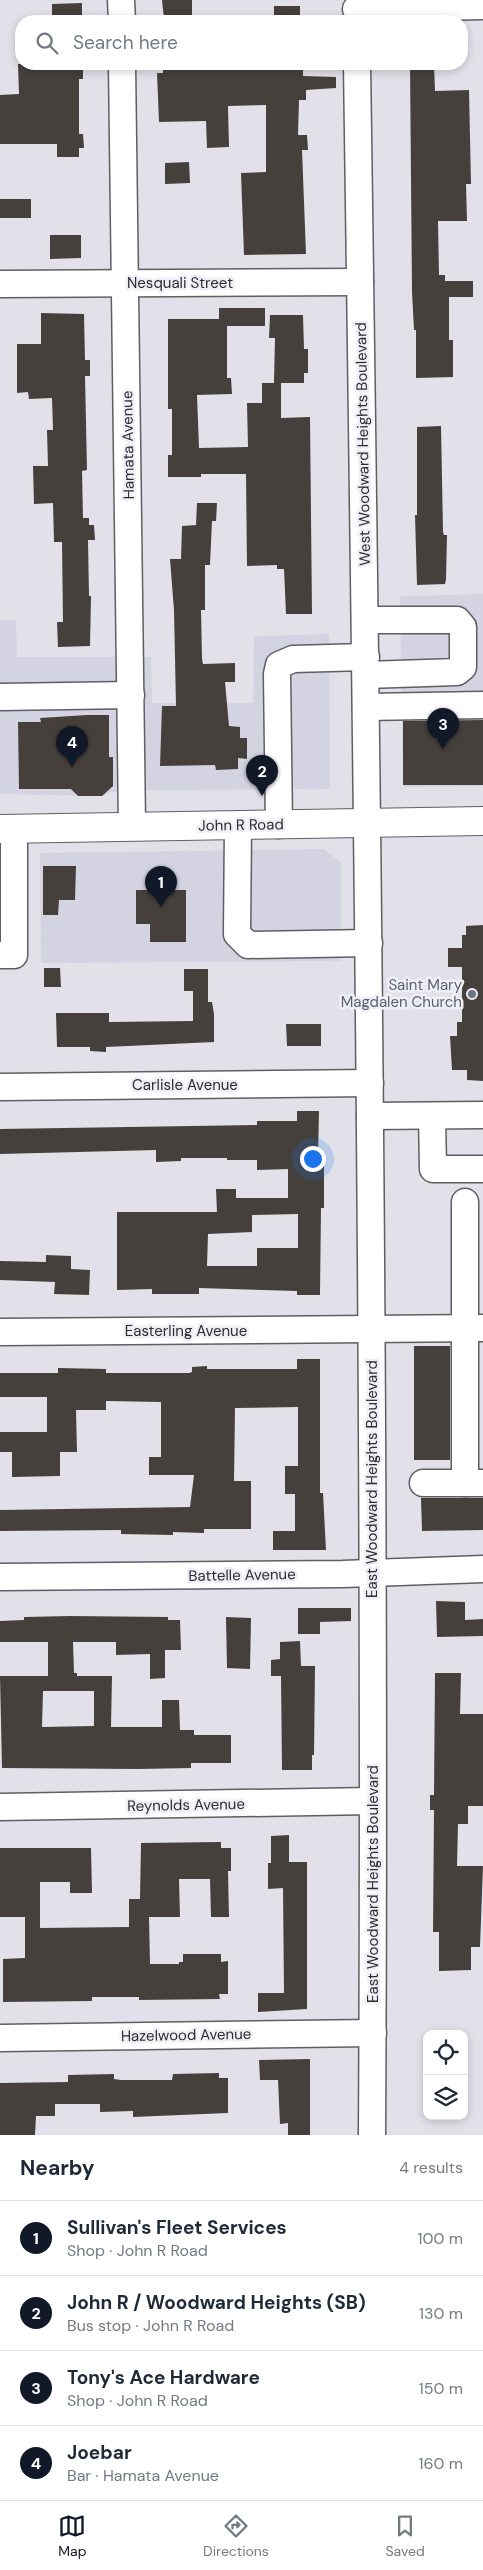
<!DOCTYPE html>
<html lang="en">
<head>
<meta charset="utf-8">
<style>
	body { margin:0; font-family:"DM Sans",sans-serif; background:#f6f6f7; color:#1f2937 }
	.controls { position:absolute; right:15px; bottom:15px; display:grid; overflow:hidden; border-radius:10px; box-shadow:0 2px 8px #0003 }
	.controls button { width:45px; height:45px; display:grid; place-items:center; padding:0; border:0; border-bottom:1px solid #e0e1e3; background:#fff; color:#1f2937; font:25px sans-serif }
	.you { position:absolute; left:312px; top:1158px; width:18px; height:18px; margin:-12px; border:4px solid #fff; border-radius:50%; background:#1a73e8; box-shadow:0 0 0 8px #1a73e833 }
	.badge { display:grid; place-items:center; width:32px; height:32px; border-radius:50%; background:#111827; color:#fff; font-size:16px; font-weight:700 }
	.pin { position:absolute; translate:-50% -41px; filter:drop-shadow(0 1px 2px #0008) }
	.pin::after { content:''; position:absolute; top:26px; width:18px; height:15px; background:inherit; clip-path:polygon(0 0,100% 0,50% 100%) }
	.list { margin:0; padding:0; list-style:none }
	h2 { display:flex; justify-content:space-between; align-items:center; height:65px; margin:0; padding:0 20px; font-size:21px }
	h2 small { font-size:16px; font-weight:400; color:#747a83 }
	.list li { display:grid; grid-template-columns:32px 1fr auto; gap:15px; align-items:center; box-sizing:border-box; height:75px; padding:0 20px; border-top:1px solid #e0e1e3 }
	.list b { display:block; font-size:19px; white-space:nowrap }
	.list p { margin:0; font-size:16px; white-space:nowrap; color:#747a83 }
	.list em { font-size:16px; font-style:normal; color:#747a83 }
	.icon { flex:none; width:28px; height:28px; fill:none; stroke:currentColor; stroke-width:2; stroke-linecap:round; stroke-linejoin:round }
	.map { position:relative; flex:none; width:483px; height:2135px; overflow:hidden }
	.search { position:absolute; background:#fff; box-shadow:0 2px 8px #0003; left:15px; right:15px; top:15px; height:55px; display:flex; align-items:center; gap:12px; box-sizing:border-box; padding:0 18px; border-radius:20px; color:#747a83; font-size:19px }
	.sheet { height:365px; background:#fff }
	nav { display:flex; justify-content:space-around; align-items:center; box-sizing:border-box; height:70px; border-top:1px solid #e0e1e3; background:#fff; font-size:14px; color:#747a83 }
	nav a { display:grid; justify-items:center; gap:2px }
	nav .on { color:#111827 }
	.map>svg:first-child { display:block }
	.built { fill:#d4d3e1 }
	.building { fill:#46403c; fill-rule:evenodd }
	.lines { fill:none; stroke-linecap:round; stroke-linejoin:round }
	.minor-casing { stroke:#5f5e65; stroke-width:29 }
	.major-casing { stroke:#5f5e65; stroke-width:30 }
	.minor { stroke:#fff; stroke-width:26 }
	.major { stroke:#fff; stroke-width:28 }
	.worship-dot { fill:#6b7280; stroke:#efeff7; stroke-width:2 }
	.labels { text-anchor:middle; stroke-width:5; stroke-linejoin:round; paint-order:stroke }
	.street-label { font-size:15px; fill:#2d2d30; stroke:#efeff7 }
	.worship-label { font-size:15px; fill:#5b616d; stroke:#efeff7; text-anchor:end }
</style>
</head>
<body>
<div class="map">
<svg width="483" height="2135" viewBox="0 0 483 2135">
	<rect width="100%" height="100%" fill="#e2e1ea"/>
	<g class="built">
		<polygon points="483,594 483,786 403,787 400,596"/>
		<polygon points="0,620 16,620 17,657 151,657 152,703 253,703 254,636 329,634 330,789 157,790 110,792 103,796 0,794"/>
		<polygon points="324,849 341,863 341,961 41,963 40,853"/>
	</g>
	<g class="building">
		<polygon points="162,0 192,0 192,19 164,19"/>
		<polygon points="82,3 82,21 52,21 52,4"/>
		<rect x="274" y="6" width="26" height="15"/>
		<polygon points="18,64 83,65 83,79 79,79 79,134 83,134 84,148 79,148 79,157 57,157 57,144 0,144 0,95 19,94"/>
		<polygon points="204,64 303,64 303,76 336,77 336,88 306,90 306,100 299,100 298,135 307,135 308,150 302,150 306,254 244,255 241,173 266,172 266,105 228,106 229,147 207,148 206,121 159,122 157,73 163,73 163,67 204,66"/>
		<polygon points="410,64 434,64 435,91 469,90 471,184 466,184 467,221 438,221 439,275 445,275 445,281 473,281 473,297 449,297 449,340 453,340 453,377 416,378 416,330 414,330 412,292"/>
		<polygon points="189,162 190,183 165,184 165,163"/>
		<rect x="0" y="199" width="31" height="19"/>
		<polygon points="50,235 81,235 81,258 50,259"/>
		<polygon points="219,308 265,308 265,326 227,326 227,378 231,378 232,394 197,395 199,448 248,447 247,403 262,403 262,383 274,383 275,338 269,338 270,315 303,315 304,349 308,349 308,373 304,373 304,383 281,383 281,418 310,417 312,614 286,614 284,569 277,569 277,565 247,566 246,474 201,474 201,477 168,477 168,455 172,455 172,409 168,409 168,319 219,319"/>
		<polygon points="41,313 84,314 85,360 90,360 90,376 85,376 87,470 82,471 83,518 89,518 89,525 94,525 95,540 88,540 89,596 91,596 90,646 58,647 57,622 63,622 62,542 54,542 53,503 34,504 33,466 48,466 47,430 53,430 52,398 29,399 28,392 17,393 17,344 41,344"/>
		<polygon points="441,426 443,532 444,535 447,535 446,579 445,584 417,585 415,515 417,515 417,427"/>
		<polygon points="197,503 217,503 216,521 212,521 210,565 205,565 205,610 201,610 202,659 203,664 235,663 235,682 225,682 229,726 240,727 240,738 247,738 247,759 238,758 238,769 216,770 215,765 160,766 162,706 176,706 174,610 170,559 181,559 182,526 196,525"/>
		<polygon points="87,715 109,715 109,757 113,757 113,786 102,796 78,796 71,789 19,789 18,722 41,722 40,718"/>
		<polygon points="483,720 483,785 403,785 403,721"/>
		<polygon points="43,866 76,866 75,900 59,900 58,915 43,915"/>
		<polygon points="136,890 186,890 186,942 150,942 150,924 136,924"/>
		<polygon points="483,925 483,1081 467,1080 467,1070 452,1070 450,1036 457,1036 457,1022 462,1022 462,967 448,967 448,948 462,948 462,935 466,935 466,926"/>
		<polygon points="44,968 60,968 61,987 44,987"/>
		<polygon points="184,969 208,969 208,1002 212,1002 214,1014 214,1042 106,1047 106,1052 90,1051 90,1047 57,1047 56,1013 109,1013 109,1022 193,1021 193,991 184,991"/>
		<polygon points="286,1024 321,1024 321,1046 287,1046"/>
		<path d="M297 1111H319L318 1156 320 1163H324V1208H321L320 1295H297V1291L199 1288V1294H152V1289L117 1290V1212H217L216 1189H236V1198H288V1169L257 1170V1160H227V1158H181V1161L156 1162V1150L0 1154V1129L257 1125V1121H297ZM298 1214V1248H257V1266H207L208 1234 252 1232V1215Z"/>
		<polygon points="46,1255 71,1256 71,1269 90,1270 89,1295 54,1294 55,1282 0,1280 0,1261 46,1262"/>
		<rect x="414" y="1346" width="36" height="114"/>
		<polygon points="297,1359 320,1359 320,1493 323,1493 326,1550 273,1550 273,1531 295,1531 295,1494 285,1494 285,1466 298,1466 298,1407 235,1408 234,1481 251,1481 251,1529 204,1529 204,1533 173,1532 173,1535 121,1534 121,1530 0,1531 0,1510 190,1507 194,1475 149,1475 149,1457 161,1457 161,1402 106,1401 106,1410 76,1410 77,1452 60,1452 60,1476 12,1477 12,1452 0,1452 0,1432 47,1432 47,1397 0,1397 0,1373 58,1373 58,1368 106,1369 106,1373 189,1373 192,1372 192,1367 207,1366 207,1369 297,1369"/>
		<polygon points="421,1498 483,1498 483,1530 422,1531"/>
		<polygon points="436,1601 465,1602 465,1620 483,1619 483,1636 437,1637"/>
		<polygon points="298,1608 351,1608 351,1621 320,1622 320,1634 298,1634"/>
		<path d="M70 1616 168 1617V1620H180L181 1650H165V1678L150 1679V1654L116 1655V1642H73L74 1673H77V1676H112L111 1727H162V1700H179L180 1730H194V1735H231V1763H191V1768L138 1769 2 1768 0 1676H48V1642H0V1621L24 1620V1617ZM43 1691H94V1726L42 1727Z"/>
		<polygon points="226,1617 251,1618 250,1669 227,1668"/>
		<polygon points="300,1641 301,1666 315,1666 314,1755 312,1755 312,1770 282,1770 281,1676 271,1676 271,1660 280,1659 280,1642"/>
		<polygon points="435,1673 461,1673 460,1714 483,1714 483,1806 468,1806 468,1824 458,1824 457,1866 483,1866 480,1947 471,1947 471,1970 439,1971 439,1932 433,1932 434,1810 430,1810 430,1795 434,1795"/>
		<polygon points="289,1835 289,1862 307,1862 307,2009 258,2012 258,1993 284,1993 283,1888 268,1889 268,1863 271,1863 271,1836"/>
		<polygon points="221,1842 221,1848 231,1848 231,1871 228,1871 229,1917 211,1917 210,1879 179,1879 180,1917 149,1917 150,1964 179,1964 179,1962 183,1962 183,1954 221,1954 221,1962 228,1961 228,1994 219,1994 220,1999 139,2000 139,1997 92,1997 92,2001 3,2002 3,1959 25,1958 25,1917 0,1917 0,1848 91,1848 92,1893 70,1893 70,1882 40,1882 40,1928 129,1927 129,1899 140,1899 141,1843"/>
		<polygon points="310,2059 310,2135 288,2135 288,2123 280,2124 278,2080 260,2080 259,2060"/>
		<polygon points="219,2073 219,2078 228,2078 228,2113 133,2117 133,2111 100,2112 100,2104 55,2104 55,2116 36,2116 35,2135 0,2135 0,2083 68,2082 68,2075 114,2074 114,2079 121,2080 172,2080 173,2074"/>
	</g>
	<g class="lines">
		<g class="minor-casing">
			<g id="minor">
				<polyline points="121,0 122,21"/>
				<polyline points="356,9 483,6"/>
				<polyline points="122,64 132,826"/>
				<path d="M357 64C367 754 376 1445 372 2135"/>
				<polyline points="0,284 360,282"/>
				<polyline points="365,620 457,620 463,627 463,667 457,672 366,675"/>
				<polyline points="0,697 131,695"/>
				<polyline points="366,707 483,705"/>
				<polyline points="238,825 237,934 248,945 369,943"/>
				<polyline points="279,825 277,674 279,665 293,659 366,657"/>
				<polyline points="0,955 14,955 14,829"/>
				<polyline points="0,1087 370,1083"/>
				<polyline points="370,1116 483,1115"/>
				<polyline points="432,1116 433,1169 483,1169"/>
				<polyline points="0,1332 483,1328"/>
				<polyline points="423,1483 482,1483"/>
				<polyline points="465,1483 465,1202"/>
				<polyline points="0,1577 343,1574 483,1569"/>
				<polyline points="0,1807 372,1801"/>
				<polyline points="0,2038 373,2033"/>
			</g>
		</g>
		<g class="major-casing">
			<polyline id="major" points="0,829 483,821"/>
		</g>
		<use href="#minor" class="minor"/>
		<use href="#major" class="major"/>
	</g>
	<circle class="worship-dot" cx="472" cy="994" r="5"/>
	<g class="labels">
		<g class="street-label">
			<text x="180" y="288">Nesquali Street</text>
			<text transform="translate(363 444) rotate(-91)" y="5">West Woodward Heights Boulevard</text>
			<text transform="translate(128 445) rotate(-91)" y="5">Hamata Avenue</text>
			<text transform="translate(241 825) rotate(-1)" y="5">John R Road</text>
			<text x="185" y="1090">Carlisle Avenue</text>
			<text x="186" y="1336">Easterling Avenue</text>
			<text transform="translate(372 1479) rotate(-90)" y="5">East Woodward Heights Boulevard</text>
			<text transform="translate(242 1575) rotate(-1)" y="5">Battelle Avenue</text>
			<text transform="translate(186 1805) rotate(-1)" y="5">Reynolds Avenue</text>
			<text transform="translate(373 1884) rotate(-90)" y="5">East Woodward Heights Boulevard</text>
			<text transform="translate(186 2035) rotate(-1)" y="5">Hazelwood Avenue</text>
		</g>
		<g class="worship-label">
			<text x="462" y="990">Saint Mary<tspan x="462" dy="17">Magdalen Church</tspan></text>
		</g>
	</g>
</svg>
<div class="controls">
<button><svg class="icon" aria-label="locate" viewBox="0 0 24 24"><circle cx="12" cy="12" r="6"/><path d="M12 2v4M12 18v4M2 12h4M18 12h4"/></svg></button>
<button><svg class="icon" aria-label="layers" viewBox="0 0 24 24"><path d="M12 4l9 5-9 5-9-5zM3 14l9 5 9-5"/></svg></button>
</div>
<div class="you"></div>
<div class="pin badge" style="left:161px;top:907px">1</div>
<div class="pin badge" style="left:262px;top:796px">2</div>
<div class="pin badge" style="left:443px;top:749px">3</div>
<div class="pin badge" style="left:72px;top:767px">4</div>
<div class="search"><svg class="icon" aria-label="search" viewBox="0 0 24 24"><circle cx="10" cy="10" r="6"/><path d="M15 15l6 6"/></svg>Search here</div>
</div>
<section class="sheet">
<h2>Nearby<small>4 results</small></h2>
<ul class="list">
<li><span class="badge">1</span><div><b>Sullivan's Fleet Services</b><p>Shop · John R Road</p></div><em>100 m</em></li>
<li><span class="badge">2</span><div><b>John R / Woodward Heights (SB)</b><p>Bus stop · John R Road</p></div><em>130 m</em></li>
<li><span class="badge">3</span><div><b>Tony's Ace Hardware</b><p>Shop · John R Road</p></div><em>150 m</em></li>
<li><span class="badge">4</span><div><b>Joebar</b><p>Bar · Hamata Avenue</p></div><em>160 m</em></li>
</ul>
</section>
<nav>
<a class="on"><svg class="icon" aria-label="map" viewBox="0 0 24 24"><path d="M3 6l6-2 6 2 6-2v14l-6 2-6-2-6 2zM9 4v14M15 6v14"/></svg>Map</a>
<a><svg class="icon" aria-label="directions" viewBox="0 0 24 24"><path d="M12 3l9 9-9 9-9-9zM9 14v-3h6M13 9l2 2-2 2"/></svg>Directions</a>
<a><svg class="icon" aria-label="saved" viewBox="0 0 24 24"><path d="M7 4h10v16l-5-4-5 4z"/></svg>Saved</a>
</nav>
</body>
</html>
